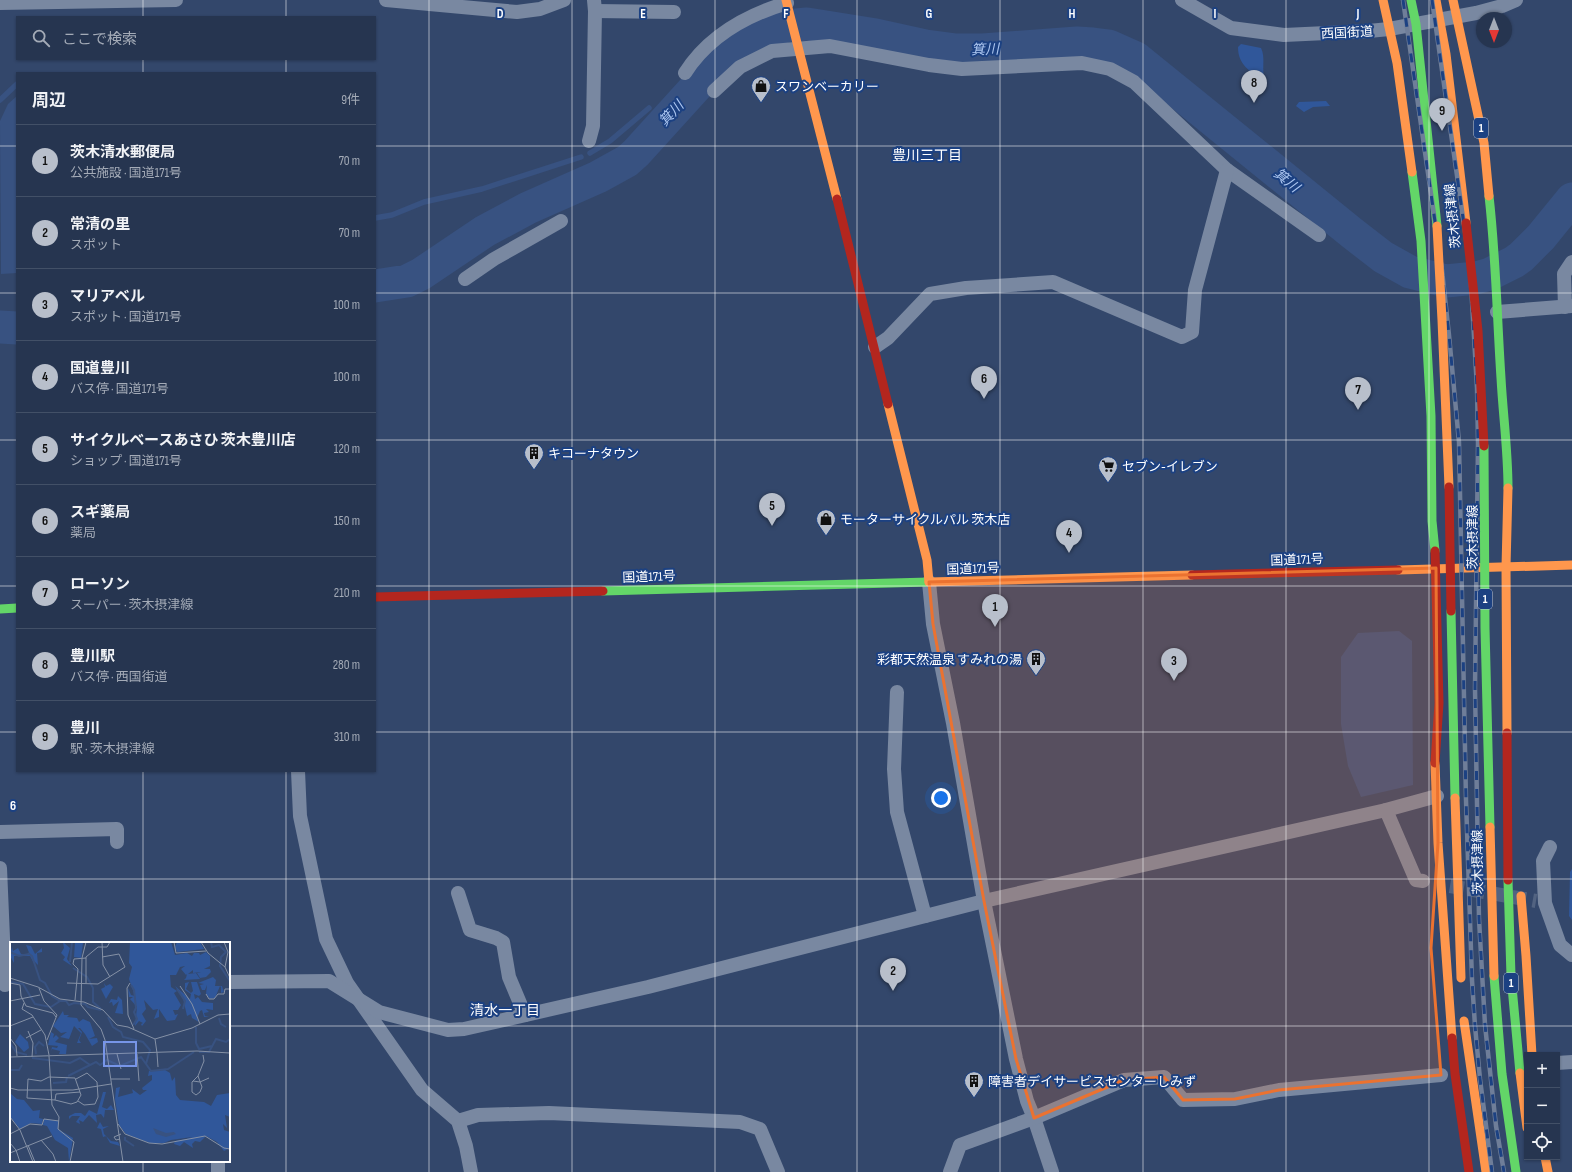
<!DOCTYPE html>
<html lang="ja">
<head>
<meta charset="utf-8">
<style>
	body { margin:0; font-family:"Sofia Sans Condensed","Noto Sans JP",sans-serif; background:#2e3d57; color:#f1f3f6 }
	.controls { position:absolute; right:12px; bottom:12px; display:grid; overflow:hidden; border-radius:0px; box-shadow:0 1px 3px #0004 }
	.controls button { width:36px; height:36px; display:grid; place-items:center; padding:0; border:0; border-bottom:1px solid #425067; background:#263550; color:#f1f3f6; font:20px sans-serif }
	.compass { position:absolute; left:1476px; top:12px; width:36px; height:36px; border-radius:50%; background:#263550; box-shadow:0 1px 3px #0004; rotate:180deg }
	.you { position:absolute; left:941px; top:798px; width:14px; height:14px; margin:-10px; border:3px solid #fff; border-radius:50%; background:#1a73e8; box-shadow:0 0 0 6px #1a73e833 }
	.badge { display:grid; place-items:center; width:26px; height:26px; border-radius:50%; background:#b8bfcb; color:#111; font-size:13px; font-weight:700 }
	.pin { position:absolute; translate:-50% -33px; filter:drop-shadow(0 1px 2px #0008) }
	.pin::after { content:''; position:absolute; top:21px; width:14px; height:12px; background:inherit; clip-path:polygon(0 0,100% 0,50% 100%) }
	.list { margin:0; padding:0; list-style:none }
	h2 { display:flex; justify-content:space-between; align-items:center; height:52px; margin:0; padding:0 16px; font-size:17px }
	h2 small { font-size:13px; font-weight:400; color:#a4abb7 }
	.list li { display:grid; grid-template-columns:26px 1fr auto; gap:12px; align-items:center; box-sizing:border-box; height:72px; padding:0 16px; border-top:1px solid #425067 }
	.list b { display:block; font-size:15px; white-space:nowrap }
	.list p { margin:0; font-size:13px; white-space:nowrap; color:#a4abb7 }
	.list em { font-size:13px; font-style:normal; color:#a4abb7 }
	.icon { flex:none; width:22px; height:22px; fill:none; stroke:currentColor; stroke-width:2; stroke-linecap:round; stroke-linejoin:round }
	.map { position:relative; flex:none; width:1572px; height:1172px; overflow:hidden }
	.search { position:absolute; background:#263550; box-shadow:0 1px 3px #0004; left:16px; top:16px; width:360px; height:44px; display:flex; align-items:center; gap:10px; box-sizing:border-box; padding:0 14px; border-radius:0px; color:#a4abb7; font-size:15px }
	.panel { position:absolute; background:#263550; box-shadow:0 1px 3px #0004; left:16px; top:72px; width:360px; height:700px; border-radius:0px }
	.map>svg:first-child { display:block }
	.green { fill:#30579a }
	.water { fill:#385281 }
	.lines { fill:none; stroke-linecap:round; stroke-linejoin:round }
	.stream { stroke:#385281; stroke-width:5.5 }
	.river { stroke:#385281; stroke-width:33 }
	.street-tunnel { stroke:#526381; stroke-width:14; stroke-dasharray:14 7; stroke-linecap:butt }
	.street { stroke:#7988a1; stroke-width:14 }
	.fast { stroke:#63d668; stroke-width:9 }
	.slow { stroke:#ff974d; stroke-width:9 }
	.jam { stroke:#b3261e; stroke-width:9 }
	.rail-casing { stroke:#6f7e99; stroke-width:4.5 }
	.rail { stroke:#1c4182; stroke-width:3; stroke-dasharray:9; stroke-linecap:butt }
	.fast-bridge { stroke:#63d668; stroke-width:9 }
	.slow-bridge { stroke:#ff974d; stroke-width:9 }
	.jam-bridge { stroke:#b3261e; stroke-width:9 }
	.marked { fill:#eb7230; fill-opacity:0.2; stroke:#eb7230; stroke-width:3; stroke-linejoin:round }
	.grid { fill:none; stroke:#fff; stroke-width:1; stroke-opacity:0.55 }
	.labels { text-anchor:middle; stroke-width:4; stroke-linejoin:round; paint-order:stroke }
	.shield { fill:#1c4182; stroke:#bbc6da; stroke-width:1 }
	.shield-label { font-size:12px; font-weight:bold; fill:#fff }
	.street-label { font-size:13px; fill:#fff; stroke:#1c4182 }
	.poi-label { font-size:13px; fill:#fff; stroke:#1c4182; text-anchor:start }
	.water-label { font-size:14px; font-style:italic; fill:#adc7f1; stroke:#1c4182 }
	.neighbourhood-label { font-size:14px; fill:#fff; stroke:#1c4182 }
	.inset-river { fill:none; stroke:#385281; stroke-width:2 }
	.inset-road { fill:none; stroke:#8591a6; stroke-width:1 }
	.view { fill:#7795e8; fill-opacity:0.15; stroke:#7795e8; stroke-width:2 }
	.inset-edge { fill:none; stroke:#fff; stroke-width:2 }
	.grid-label { font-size:13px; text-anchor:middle; font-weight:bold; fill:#fff; stroke:#1c4182; stroke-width:4; stroke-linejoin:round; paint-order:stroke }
</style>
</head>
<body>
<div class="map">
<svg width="1572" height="1172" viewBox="0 0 1572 1172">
	<rect width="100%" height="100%" fill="#33476b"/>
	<g class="green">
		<path d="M1241 44 1261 48C1266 58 1261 69 1265 80L1263 81C1250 71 1238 65 1238 47Z"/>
		<polygon points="1326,101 1330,106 1313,107 1304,112 1296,106 1299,102"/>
		<polygon points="1572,869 1572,920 1569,916 1570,872"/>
	</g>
	<g class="water">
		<polygon points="17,96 17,273 1,274 0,121 8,104"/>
		<polygon points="1399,631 1412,641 1413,785 1361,797 1348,766 1341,724 1341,657 1358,633"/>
	</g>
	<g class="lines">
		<g class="stream">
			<polyline points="0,100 17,84"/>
			<polyline points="665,105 673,111"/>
			<polyline points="590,153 610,141 649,108"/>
			<polyline points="375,218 392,215 424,202 482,189 581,157"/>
		</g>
		<g class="river">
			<polyline points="375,286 407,281 421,274 485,231 528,208 598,177 627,161 636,153 705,77 725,59 750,41 786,26 807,24 876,35 926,46 956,50 983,50 1077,43 1093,44 1109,46 1136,58 1352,233 1383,257 1410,272 1446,281 1476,278 1490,274 1514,262 1521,257 1541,237 1572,199"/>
			<polyline points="0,327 17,328"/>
		</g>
		<polyline class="street-tunnel" points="1450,886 1536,901"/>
		<g class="street">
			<polyline points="386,0 517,12 540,9 564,0"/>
			<polyline points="1182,0 1231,28 1284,35 1369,31 1389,29 1476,13 1502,6 1516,0"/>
			<polyline points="0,3 176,0"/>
			<polyline points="595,11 674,12"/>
			<path d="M685 73C708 37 747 15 787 3"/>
			<polyline points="714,91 740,67 772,51 830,46 929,65 962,69 1082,63 1110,69 1134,82 1227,170 1319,235"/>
			<polyline points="589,141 593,126 595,11 594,0"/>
			<polyline points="465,279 494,259 561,221"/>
			<polyline points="1565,307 1564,274 1572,262"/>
			<polyline points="1497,312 1572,306"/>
			<polyline points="875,347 888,338 930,294 966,288 1053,282 1182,337 1192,332 1195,290 1227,170"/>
			<polyline points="929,582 933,624 953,723 984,901 1016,1059 1027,1101 1034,1118 1052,1172"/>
			<polyline points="897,692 894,769 897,812 925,916"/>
			<polyline points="298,771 300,816 326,939 347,983 422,1090 458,1121 466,1146 471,1172"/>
			<polyline points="1386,810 1416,880 1423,881"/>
			<polyline points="0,832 117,829 117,842"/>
			<polyline points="1550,847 1543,861 1545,903 1560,945 1572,955"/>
			<polyline points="0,868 5,985"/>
			<polyline points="458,893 470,930 496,938 503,942 509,977 525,1015"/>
			<polyline points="229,982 329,981 379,1012 448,1030 464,1029 648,987 984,901 1386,810 1437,796"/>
			<polyline points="1557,1063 1572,1062"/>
			<polyline points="458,1121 478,1115 549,1113 740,1122 760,1129 778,1172"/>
			<polyline points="218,1161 218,1172"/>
			<polyline points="950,1172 960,1145 1034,1118 1124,1080 1164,1077 1183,1100 1235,1099 1279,1090 1441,1075"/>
		</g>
		<g class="fast">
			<polyline points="1411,0 1416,24 1437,226"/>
			<polyline points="1412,172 1421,241 1431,416 1432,521 1435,551"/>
			<path d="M1489 196C1496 257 1497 318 1501 378 1503 415 1508 451 1508 488"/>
			<polyline points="603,591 929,582"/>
			<polyline points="0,609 17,608"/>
			<polyline points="1508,880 1511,976 1520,1073"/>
			<polyline points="1494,976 1502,1074 1516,1172"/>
		</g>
		<g class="slow">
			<polyline points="786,0 837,199"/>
			<polyline points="1383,0 1397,63 1412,172"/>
			<polyline points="1436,0 1446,54 1466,223"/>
			<polyline points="1453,0 1484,143 1489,196"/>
			<polyline points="888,404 927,560 929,582"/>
			<polyline points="1398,570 1572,565"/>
			<polyline points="929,582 1192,575"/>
			<polyline points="1507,733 1506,567 1508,488"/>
			<polyline points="1435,763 1438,843 1452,1038"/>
			<polyline points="1521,896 1526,956 1532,1055"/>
			<polyline points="1464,1021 1486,1172"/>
			<polyline points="1520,1073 1527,1128"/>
			<polyline points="1545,1157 1548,1172"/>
		</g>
		<g class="jam">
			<polyline points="837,199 888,404"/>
			<polyline points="1435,551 1439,703 1435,763"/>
			<polyline points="1192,575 1398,570"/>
			<polyline points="375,597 603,591"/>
			<polyline points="1507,733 1508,880"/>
			<polyline points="1452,1038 1455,1074 1469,1172"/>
		</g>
		<g class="rail-casing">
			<g id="rail">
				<polyline points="1403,0 1442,270 1449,335 1459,442 1466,800 1472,980 1475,1026 1480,1079 1492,1172"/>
				<polyline points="1432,0 1470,267 1477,388 1478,443 1475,688 1479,919 1485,1025 1496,1126 1504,1172"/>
			</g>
		</g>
		<use href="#rail" class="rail"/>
		<g class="fast-bridge">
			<polyline points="1484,446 1485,628 1490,827"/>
			<polyline points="1451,611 1455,798"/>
		</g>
		<g class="slow-bridge">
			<polyline points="1437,226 1442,320 1449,487"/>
			<polyline points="1455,798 1461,978"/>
			<polyline points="1490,827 1494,976"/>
		</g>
		<g class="jam-bridge">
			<polyline points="1466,223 1478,331 1484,446"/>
			<polyline points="1449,487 1451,611"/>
		</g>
	</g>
	<path class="marked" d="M1436 568 1438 843 1431 948 1441 1075 1279 1090 1235 1099 1183 1100 1164 1077 1124 1080 1034 1118 1016 1059 984 901 933 624 929 582Z"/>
	<path class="grid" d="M143 0V17M286 0V17M429 0V1172M572 0V1172M715 0V1172M857 0V1172M1000 0V1172M1143 0V1172M1286 0V1172M1429 0V1172M143 59V73M286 59V73M0 146H17M375 146H1572M0 293H17M375 293H1572M0 440H17M375 440H1572M0 586H17M375 586H1572M0 732H17M375 732H1572M143 771V943M286 771V1172M0 879H1572M0 1026H11M229 1026H1572M143 1161V1172"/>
	<defs>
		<g id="shop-pin" transform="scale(1)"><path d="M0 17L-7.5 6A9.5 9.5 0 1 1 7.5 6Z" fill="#b8bfcb" stroke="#1c4182"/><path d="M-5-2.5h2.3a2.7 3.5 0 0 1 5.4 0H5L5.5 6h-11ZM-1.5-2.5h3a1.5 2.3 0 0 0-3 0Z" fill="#111"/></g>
		<g id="building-pin" transform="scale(1)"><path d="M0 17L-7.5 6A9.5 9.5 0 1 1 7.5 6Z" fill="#b8bfcb" stroke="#1c4182"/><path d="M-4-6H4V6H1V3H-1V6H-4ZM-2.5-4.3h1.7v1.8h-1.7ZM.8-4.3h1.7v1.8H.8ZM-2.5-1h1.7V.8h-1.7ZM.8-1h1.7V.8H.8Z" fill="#111"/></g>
		<g id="supermarket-pin" transform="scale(1)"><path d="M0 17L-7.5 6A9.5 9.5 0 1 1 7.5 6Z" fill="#b8bfcb" stroke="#1c4182"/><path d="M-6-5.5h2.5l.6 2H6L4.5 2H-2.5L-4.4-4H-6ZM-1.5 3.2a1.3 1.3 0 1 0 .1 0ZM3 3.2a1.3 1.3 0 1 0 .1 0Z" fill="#111"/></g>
	</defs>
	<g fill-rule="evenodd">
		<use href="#shop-pin" x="761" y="86"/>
		<use href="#building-pin" x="534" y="453"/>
		<use href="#supermarket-pin" x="1108" y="466"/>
		<use href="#shop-pin" x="826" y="519"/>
		<use href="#building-pin" x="1036" y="659"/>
		<use href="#building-pin" x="974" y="1081"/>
	</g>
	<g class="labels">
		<g class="shield">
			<rect x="1474" y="118" width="14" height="20" rx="3"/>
			<rect x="1478" y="589" width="14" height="20" rx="3"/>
			<rect x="1504" y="973" width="14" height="20" rx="3"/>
		</g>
		<g class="shield-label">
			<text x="1481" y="132">1</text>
			<text x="1485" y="603">1</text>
			<text x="1511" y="987">1</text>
		</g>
		<g class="street-label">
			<text transform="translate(1347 32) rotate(-3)" y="5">西国街道</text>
			<text transform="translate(1452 216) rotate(-96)" y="5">茨木摂津線</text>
			<text transform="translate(1472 537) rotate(-90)" y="5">茨木摂津線</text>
			<text transform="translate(1297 559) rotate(-2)" y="5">国道171号</text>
			<text transform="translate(973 568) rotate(-2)" y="5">国道171号</text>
			<text transform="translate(649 576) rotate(-2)" y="5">国道171号</text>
			<text transform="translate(1477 862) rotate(-91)" y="5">茨木摂津線</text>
		</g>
		<g class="poi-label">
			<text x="775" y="91">スワンベーカリー</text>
			<text x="548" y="458">キコーナタウン</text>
			<text x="1122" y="471">セブン-イレブン</text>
			<text x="840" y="524">モーターサイクルパル 茨木店</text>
			<text x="1022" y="664" text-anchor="end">彩都天然温泉 すみれの湯</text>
			<text x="988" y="1086">障害者デイサービスセンターしみず</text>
		</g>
		<g class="water-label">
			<text transform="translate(985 49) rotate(-2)" y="5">箕川</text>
			<text transform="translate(671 113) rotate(-47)" y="5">箕川</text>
			<text transform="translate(1287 180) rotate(39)" y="5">箕川</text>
		</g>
		<g class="neighbourhood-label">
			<text x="927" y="160">豊川三丁目</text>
			<text x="505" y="1015">清水一丁目</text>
		</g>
	</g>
	<g transform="translate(10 942)">
		<rect width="220" height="220" fill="#33476b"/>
		<path d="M53 0 60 6 57 17 62 24 53 18 55 15 51 11 54 6ZM65 0 73 1 71 16 64 15ZM120 0H161L165 13 177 11 182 14 184 11H189L190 13 196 10 200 14V24L194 27H200L201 30 196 35 190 36 187 31 191 30 183 31V28L178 32 186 31 190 37 174 38 176 36 177 32 172 37 176 33 171 27 175 24 170 25 166 33H160L161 45 167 49 164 51 171 63 168 68H163L165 73 168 72 165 78 157 79 149 67V75L144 77 148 67 143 68 134 58 136 67 132 72 136 79 132 84 131 82 133 81 129 79 125 84 127 65 120 57 123 55H119L118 46 121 53 125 54 119 37 122 25 119 21ZM167 0H190L194 7 167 10 165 5ZM16 3 21 4 25 12 32 6V10L27 11 28 23 24 19 26 25 20 14H4V21L0 14 2 5 3 9 8 6 11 12 20 13ZM203 35 206 38 205 44H212L214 50 211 51V45L210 44 205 56 200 57 196 52 197 43 195 48H192L190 43 194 42 188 41ZM179 40 176 47 181 51 183 49 181 40H187L191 52 189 54 184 52 185 57 188 55 192 60 203 61V68L196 67 199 70 194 71 195 74 199 75H194L192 68 190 69 187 76 189 80 182 76 181 72 177 74 173 56 165 44 180 57 181 52 175 48V41ZM94 41 96 44 100 42 103 45 96 57 91 47 95 45ZM108 54 112 58 113 72 105 71 109 59 103 64 102 60 99 61 101 57 107 58ZM53 69 54 73H59L57 75 67 76 69 80 73 77 80 80 85 94 79 97 87 96 88 100 82 104 75 92 70 86H68L72 90 69 98 71 101H67L71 91 64 84 59 97 50 95 57 90 51 91 43 84ZM41 90 44 92 43 96 46 93 49 96 45 100 57 103 56 112H49L50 109 42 107 41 109 42 105 47 106 48 104 38 103ZM10 92 18 100 19 106 14 110 5 100ZM155 128 160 131 162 139 165 135 166 153 170 158 194 160 201 164 207 153 220 151V175L215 173 217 186 213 182 214 188 220 190V206L214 209 207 200 196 194 190 200 185 199 182 202 183 206 174 200 170 204 164 202 165 199 176 197 182 195 161 198 154 201H140L116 192 109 183 105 157 106 146 110 145 108 155 123 151 122 147 130 153 137 148H133L132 146 142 138V133L138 134 139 129ZM93 150H96L92 165 97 167 101 163 104 168H95L94 176 91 172 86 173 87 181 79 173 73 180 69 178 70 182 66 180 70 174H62L59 177V174L65 171H71L75 174 79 168 87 172ZM0 151 7 157 14 158 23 169 30 168 29 176 33 177 32 182 21 181 10 187 0 175ZM34 177 49 179 48 187 63 196 59 220 58 206 45 198 37 184 33 183ZM90 180 93 185 99 184 93 187 94 192 101 199 108 200 110 204 100 201 96 194 93 195 91 187 87 186Z" fill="#30579a"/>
		<path d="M143 186 156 191 164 190 166 192 156 195 146 192Z" fill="#385281"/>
		<path class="inset-river" d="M201 0 202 5 209 3 216 10 211 15 210 24 220 39M0 10 9 14 19 12M18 11 22 14 30 38 35 41 42 54 50 59M60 20 62 0M63 26 77 35 83 46V60L91 67M0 40 13 42 25 62 41 65 50 59H56L59 63 64 61 75 62 78 65 91 68M121 43 124 48 126 66 124 70 127 77 123 83M167 47 175 59 173 67M98 75 103 85 111 90 113 95 133 100 140 108 136 122M209 76 211 82 216 85M186 85V101L189 107 202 104M0 101 6 110 17 113M189 110H199L206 97 216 100 220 97M26 112 25 105 29 100 34 104M22 116 60 121 70 116 80 123M0 128H9L12 123M58 134 86 120 90 123 97 118 110 124 131 115 141 129 158 127 184 110M43 141 56 140 57 135M115 195V198L124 204"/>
		<path class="inset-road" d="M76 0 72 16 71 63 91 87 95 98 113 220M92 0 93 23 100 35M164 0 166 11 196 9M191 0 198 11 215 25 220 36M214 0 218 10 215 25M0 36 28 45 50 57 74 60 93 68 107 83 118 85 145 97 147 111M0 41 10 43 11 54 16 64 43 71 46 75M57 41 88 42 115 25 109 12 92 15M76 41V15L88 5H97L100 0M120 41 117 46 118 73 124 87M170 44 182 62 190 82M29 46 34 59 47 73 37 98M196 52 199 57H204L208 52H214L215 47H220M65 58 68 27 63 22 64 17 76 16M0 59 30 53M14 61 12 67 22 73 35 93 39 113M0 84 23 75M18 89 23 101 22 115M0 96 6 104 7 114M16 96 31 88M145 97 182 86 208 73 220 72M147 111 148 125M107 112 111 127M127 112 129 139M39 114 42 163 49 175 48 187 64 200 60 220M0 115 187 109 220 111M188 134 192 145 190 150 186 153 182 150V140L188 134 194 119 193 113M39 135 65 136 71 153 67 160 61 162 45 158 17 156 18 137 31 139ZM66 137 77 131 87 140 88 155 85 162 74 163 68 159M101 137H120M183 139 190 140 199 136M0 146 8 148H63L101 142M45 158 46 152 70 150M0 175 10 188 23 220M108 182 115 192 139 201 152 202 195 194 214 206 220 207M0 192 20 182 32 183 34 177 49 179M110 197 106 198 104 195 111 192M31 198 43 212 46 220M0 201 6 208 10 220M18 203 25 220M0 211 42 194"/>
		<path class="view" d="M94 100H126V124H94Z"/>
		<rect width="220" height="220" class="inset-edge"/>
	</g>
	<g class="grid-label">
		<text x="500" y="18">D</text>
		<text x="643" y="18">E</text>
		<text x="786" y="18">F</text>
		<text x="929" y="18">G</text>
		<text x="1072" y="18">H</text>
		<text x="1215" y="18">I</text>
		<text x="1358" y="18">J</text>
		<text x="13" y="810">6</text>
	</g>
</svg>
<div class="controls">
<button>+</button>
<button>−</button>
<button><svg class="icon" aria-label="locate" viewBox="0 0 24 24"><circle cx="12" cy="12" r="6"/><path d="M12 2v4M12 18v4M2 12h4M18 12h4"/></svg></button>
</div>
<svg class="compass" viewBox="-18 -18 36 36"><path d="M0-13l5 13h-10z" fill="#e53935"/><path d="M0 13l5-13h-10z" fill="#a4abb7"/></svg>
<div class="you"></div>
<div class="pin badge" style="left:995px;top:627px">1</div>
<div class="pin badge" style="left:893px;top:991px">2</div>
<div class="pin badge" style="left:1174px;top:681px">3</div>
<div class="pin badge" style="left:1069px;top:553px">4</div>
<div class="pin badge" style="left:772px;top:526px">5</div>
<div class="pin badge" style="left:984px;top:399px">6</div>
<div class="pin badge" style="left:1358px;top:410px">7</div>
<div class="pin badge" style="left:1254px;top:103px">8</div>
<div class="pin badge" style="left:1442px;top:131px">9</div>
<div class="search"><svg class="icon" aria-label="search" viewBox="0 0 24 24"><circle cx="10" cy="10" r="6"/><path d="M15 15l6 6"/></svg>ここで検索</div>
<section class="panel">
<h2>周辺<small>9件</small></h2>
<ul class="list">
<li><span class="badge">1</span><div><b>茨木清水郵便局</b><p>公共施設 · 国道171号</p></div><em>70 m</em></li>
<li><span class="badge">2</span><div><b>常清の里</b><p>スポット</p></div><em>70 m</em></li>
<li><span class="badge">3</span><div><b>マリアベル</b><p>スポット · 国道171号</p></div><em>100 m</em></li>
<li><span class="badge">4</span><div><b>国道豊川</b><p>バス停 · 国道171号</p></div><em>100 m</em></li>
<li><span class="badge">5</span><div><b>サイクルベースあさひ 茨木豊川店</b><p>ショップ · 国道171号</p></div><em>120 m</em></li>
<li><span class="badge">6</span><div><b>スギ薬局</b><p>薬局</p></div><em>150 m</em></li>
<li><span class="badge">7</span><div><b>ローソン</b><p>スーパー · 茨木摂津線</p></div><em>210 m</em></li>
<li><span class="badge">8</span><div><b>豊川駅</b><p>バス停 · 西国街道</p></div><em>280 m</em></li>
<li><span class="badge">9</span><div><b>豊川</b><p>駅 · 茨木摂津線</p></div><em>310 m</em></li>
</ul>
</section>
</div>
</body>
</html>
